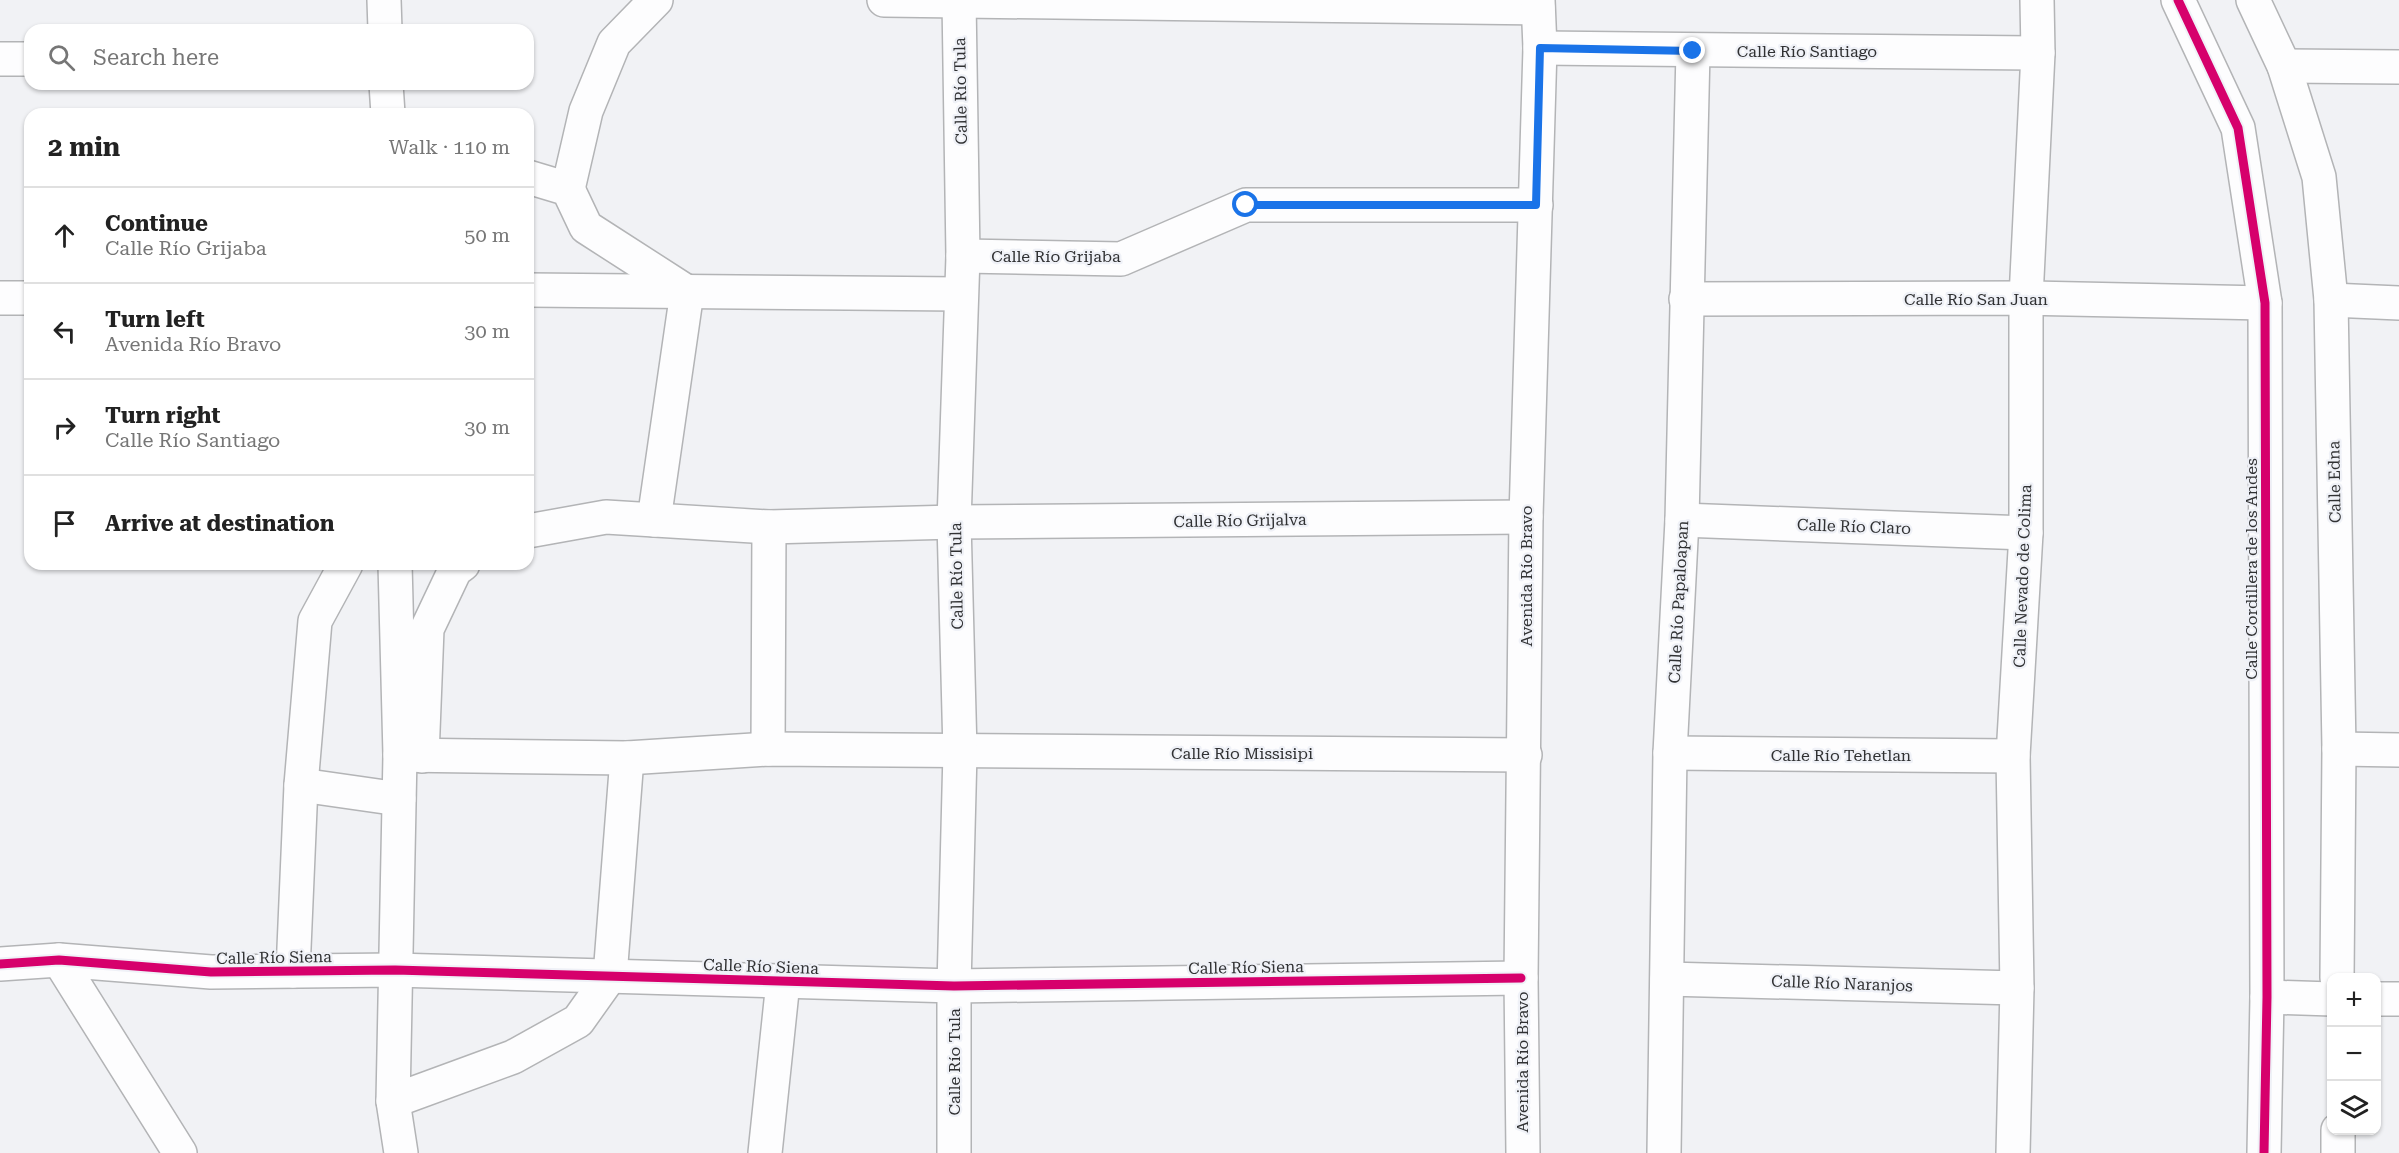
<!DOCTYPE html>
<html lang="en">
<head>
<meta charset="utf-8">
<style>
	body { margin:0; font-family:"Roboto Serif",serif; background:#f6f6f6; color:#222 }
	.controls { position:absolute; right:18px; bottom:18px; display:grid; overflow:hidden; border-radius:12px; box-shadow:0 2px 4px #0004 }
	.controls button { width:54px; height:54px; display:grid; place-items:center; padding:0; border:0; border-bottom:2px solid #e0e0e0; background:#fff; color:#222; font:30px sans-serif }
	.stop { position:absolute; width:18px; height:18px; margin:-14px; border:4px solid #1a73e8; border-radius:50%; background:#fff }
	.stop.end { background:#1a73e8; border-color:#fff; box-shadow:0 2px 6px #0008 }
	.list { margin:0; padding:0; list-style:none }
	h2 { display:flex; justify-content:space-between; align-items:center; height:78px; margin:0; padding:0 24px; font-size:26px }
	h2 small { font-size:20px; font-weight:400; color:#767676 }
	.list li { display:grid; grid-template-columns:39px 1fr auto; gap:18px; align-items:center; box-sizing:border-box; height:96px; padding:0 24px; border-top:2px solid #e0e0e0 }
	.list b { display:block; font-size:22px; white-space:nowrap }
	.list p { margin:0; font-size:20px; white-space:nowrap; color:#767676 }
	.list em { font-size:20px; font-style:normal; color:#767676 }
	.icon { flex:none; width:33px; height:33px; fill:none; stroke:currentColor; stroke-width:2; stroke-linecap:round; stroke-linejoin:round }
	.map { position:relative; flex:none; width:2399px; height:1153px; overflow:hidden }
	.search { position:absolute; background:#fff; box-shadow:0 2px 4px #0004; left:24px; top:24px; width:510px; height:66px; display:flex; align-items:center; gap:15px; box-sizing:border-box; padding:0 21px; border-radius:18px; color:#767676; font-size:22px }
	.panel { position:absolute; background:#fff; box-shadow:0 2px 4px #0004; left:24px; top:108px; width:510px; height:462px; border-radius:18px }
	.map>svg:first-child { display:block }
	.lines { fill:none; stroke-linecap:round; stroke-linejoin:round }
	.street-casing { stroke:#b3b4b6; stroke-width:36 }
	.street { stroke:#fdfdfe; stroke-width:33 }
	.cycleway-casing { stroke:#eff1f7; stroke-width:13 }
	.cycleway { stroke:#d6006c; stroke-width:9 }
	.route { stroke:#1a73e8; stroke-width:8 }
	.labels { text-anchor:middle; stroke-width:4.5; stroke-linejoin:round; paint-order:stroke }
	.street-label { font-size:16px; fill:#303133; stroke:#eff1f7 }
</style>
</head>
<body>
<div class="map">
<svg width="2399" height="1153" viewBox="0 0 2399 1153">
	<rect width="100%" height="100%" fill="#f1f2f5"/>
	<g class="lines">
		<g class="street-casing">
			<g id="street">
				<polyline points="384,0 385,30"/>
				<polyline points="884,0 1538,8"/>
				<polyline points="2178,0 2238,128 2265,303 2267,997 2264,1153"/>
				<polyline points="2253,0 2284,66 2319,177 2331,300 2339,749 2337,978"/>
				<polyline points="1540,48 2038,53"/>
				<polyline points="0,59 30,59"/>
				<polyline points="2284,66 2399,67"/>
				<polyline points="386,84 388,114"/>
				<polyline points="528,177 568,189 586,227 687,292 654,520"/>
				<polyline points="568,189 586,111 614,43 656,0"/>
				<polyline points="963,256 1121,259 1246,205 1536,205"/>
				<polyline points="528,290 961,294"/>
				<polyline points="0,298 30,298"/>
				<polyline points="1686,299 2026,298 2265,303"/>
				<polyline points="2331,300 2399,303"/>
				<polyline points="1682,520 2026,533"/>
				<polyline points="528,531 606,517 769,527 954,522 1526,517"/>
				<polyline points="395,564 400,755 393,1101 401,1153"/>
				<polyline points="768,749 769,527"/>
				<polyline points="2339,749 2399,750"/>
				<polyline points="1670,753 2013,756"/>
				<polyline points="400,755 627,758 768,749 1525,755"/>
				<polyline points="422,756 427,629 455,570 463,564"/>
				<polyline points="301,785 399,799"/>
				<polyline points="59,960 180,1153"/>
				<polyline points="0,964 59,960 211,972 395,970 954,986 1521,978"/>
				<polyline points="293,971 301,785 315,621 346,564"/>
				<polyline points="1667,979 2017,988"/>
				<polyline points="2267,997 2332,999"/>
				<polyline points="2376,999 2399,999"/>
				<polyline points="393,1101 513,1057 578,1021 610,976 627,758"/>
				<polyline points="2338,1130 2338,1153"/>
				<polyline points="765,1153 783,982"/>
				<polyline points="954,1153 954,986 960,752 954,522 963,256 959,0"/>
				<polyline points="1523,1153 1521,978 1526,517 1540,48 1538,0"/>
				<polyline points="1664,1153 1670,753 1682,520 1693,51"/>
				<polyline points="2013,1153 2017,988 2013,756 2026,533 2026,298 2038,53 2037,0"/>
			</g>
		</g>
		<use href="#street" class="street"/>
		<g class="cycleway-casing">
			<g id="cycleway">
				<polyline points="2178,0 2238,128 2265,303 2267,997 2264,1153"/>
				<polyline points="0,964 59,960 211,972 395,970 954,986 1521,978"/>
			</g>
		</g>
		<use href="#cycleway" class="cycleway"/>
	</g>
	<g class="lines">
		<polyline class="route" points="1246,205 1536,205 1540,48 1693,51"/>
	</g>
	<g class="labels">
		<g class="street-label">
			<text x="1807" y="57">Calle Río Santiago</text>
			<text transform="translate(960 91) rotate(-91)" y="6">Calle Río Tula</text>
			<text x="1056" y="262">Calle Río Grijaba</text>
			<text x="1976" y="305">Calle Río San Juan</text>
			<text transform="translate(2334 482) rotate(-91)" y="6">Calle Edna</text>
			<text transform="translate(1240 520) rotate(-1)" y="6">Calle Río Grijalva</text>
			<text transform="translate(1854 526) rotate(2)" y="6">Calle Río Claro</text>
			<text transform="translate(2251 569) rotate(-90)" y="6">Calle Cordillera de los Andes</text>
			<text transform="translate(956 576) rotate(-91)" y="6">Calle Río Tula</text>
			<text transform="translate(1526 576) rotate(-90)" y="6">Avenida Río Bravo</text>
			<text transform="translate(2022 576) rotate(-88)" y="6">Calle Nevado de Colima</text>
			<text transform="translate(1678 602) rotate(-87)" y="6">Calle Río Papaloapan</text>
			<text x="1242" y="759">Calle Río Missisipi</text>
			<text x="1841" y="761">Calle Río Tehetlan</text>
			<text transform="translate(274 957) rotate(-1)" y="6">Calle Río Siena</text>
			<text transform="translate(761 966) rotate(2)" y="6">Calle Río Siena</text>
			<text transform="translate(1246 967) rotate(-1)" y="6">Calle Río Siena</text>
			<text transform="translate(1842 983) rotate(2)" y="6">Calle Río Naranjos</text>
			<text transform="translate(954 1062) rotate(-90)" y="6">Calle Río Tula</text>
			<text transform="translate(1522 1062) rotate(-90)" y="6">Avenida Río Bravo</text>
		</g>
	</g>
</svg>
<div class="controls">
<button>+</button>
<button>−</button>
<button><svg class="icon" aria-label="layers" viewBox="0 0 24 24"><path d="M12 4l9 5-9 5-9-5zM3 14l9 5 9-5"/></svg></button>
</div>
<div class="stop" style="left:1246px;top:205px"></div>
<div class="stop end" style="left:1693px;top:51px"></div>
<div class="search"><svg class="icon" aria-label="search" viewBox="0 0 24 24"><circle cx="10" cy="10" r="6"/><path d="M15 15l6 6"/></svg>Search here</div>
<section class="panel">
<h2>2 min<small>Walk · 110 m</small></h2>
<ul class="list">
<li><svg class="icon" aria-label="ahead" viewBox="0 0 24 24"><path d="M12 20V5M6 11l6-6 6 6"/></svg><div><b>Continue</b><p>Calle Río Grijaba</p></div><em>50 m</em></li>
<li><svg class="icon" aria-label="left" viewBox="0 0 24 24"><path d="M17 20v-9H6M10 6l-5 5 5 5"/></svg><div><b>Turn left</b><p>Avenida Río Bravo</p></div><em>30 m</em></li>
<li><svg class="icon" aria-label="right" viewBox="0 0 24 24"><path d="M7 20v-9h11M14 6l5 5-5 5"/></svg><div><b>Turn right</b><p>Calle Río Santiago</p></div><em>30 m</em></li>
<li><svg class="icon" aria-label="arrive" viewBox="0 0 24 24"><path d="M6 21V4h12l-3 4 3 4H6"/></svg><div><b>Arrive at destination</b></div></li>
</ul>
</section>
</div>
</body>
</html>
